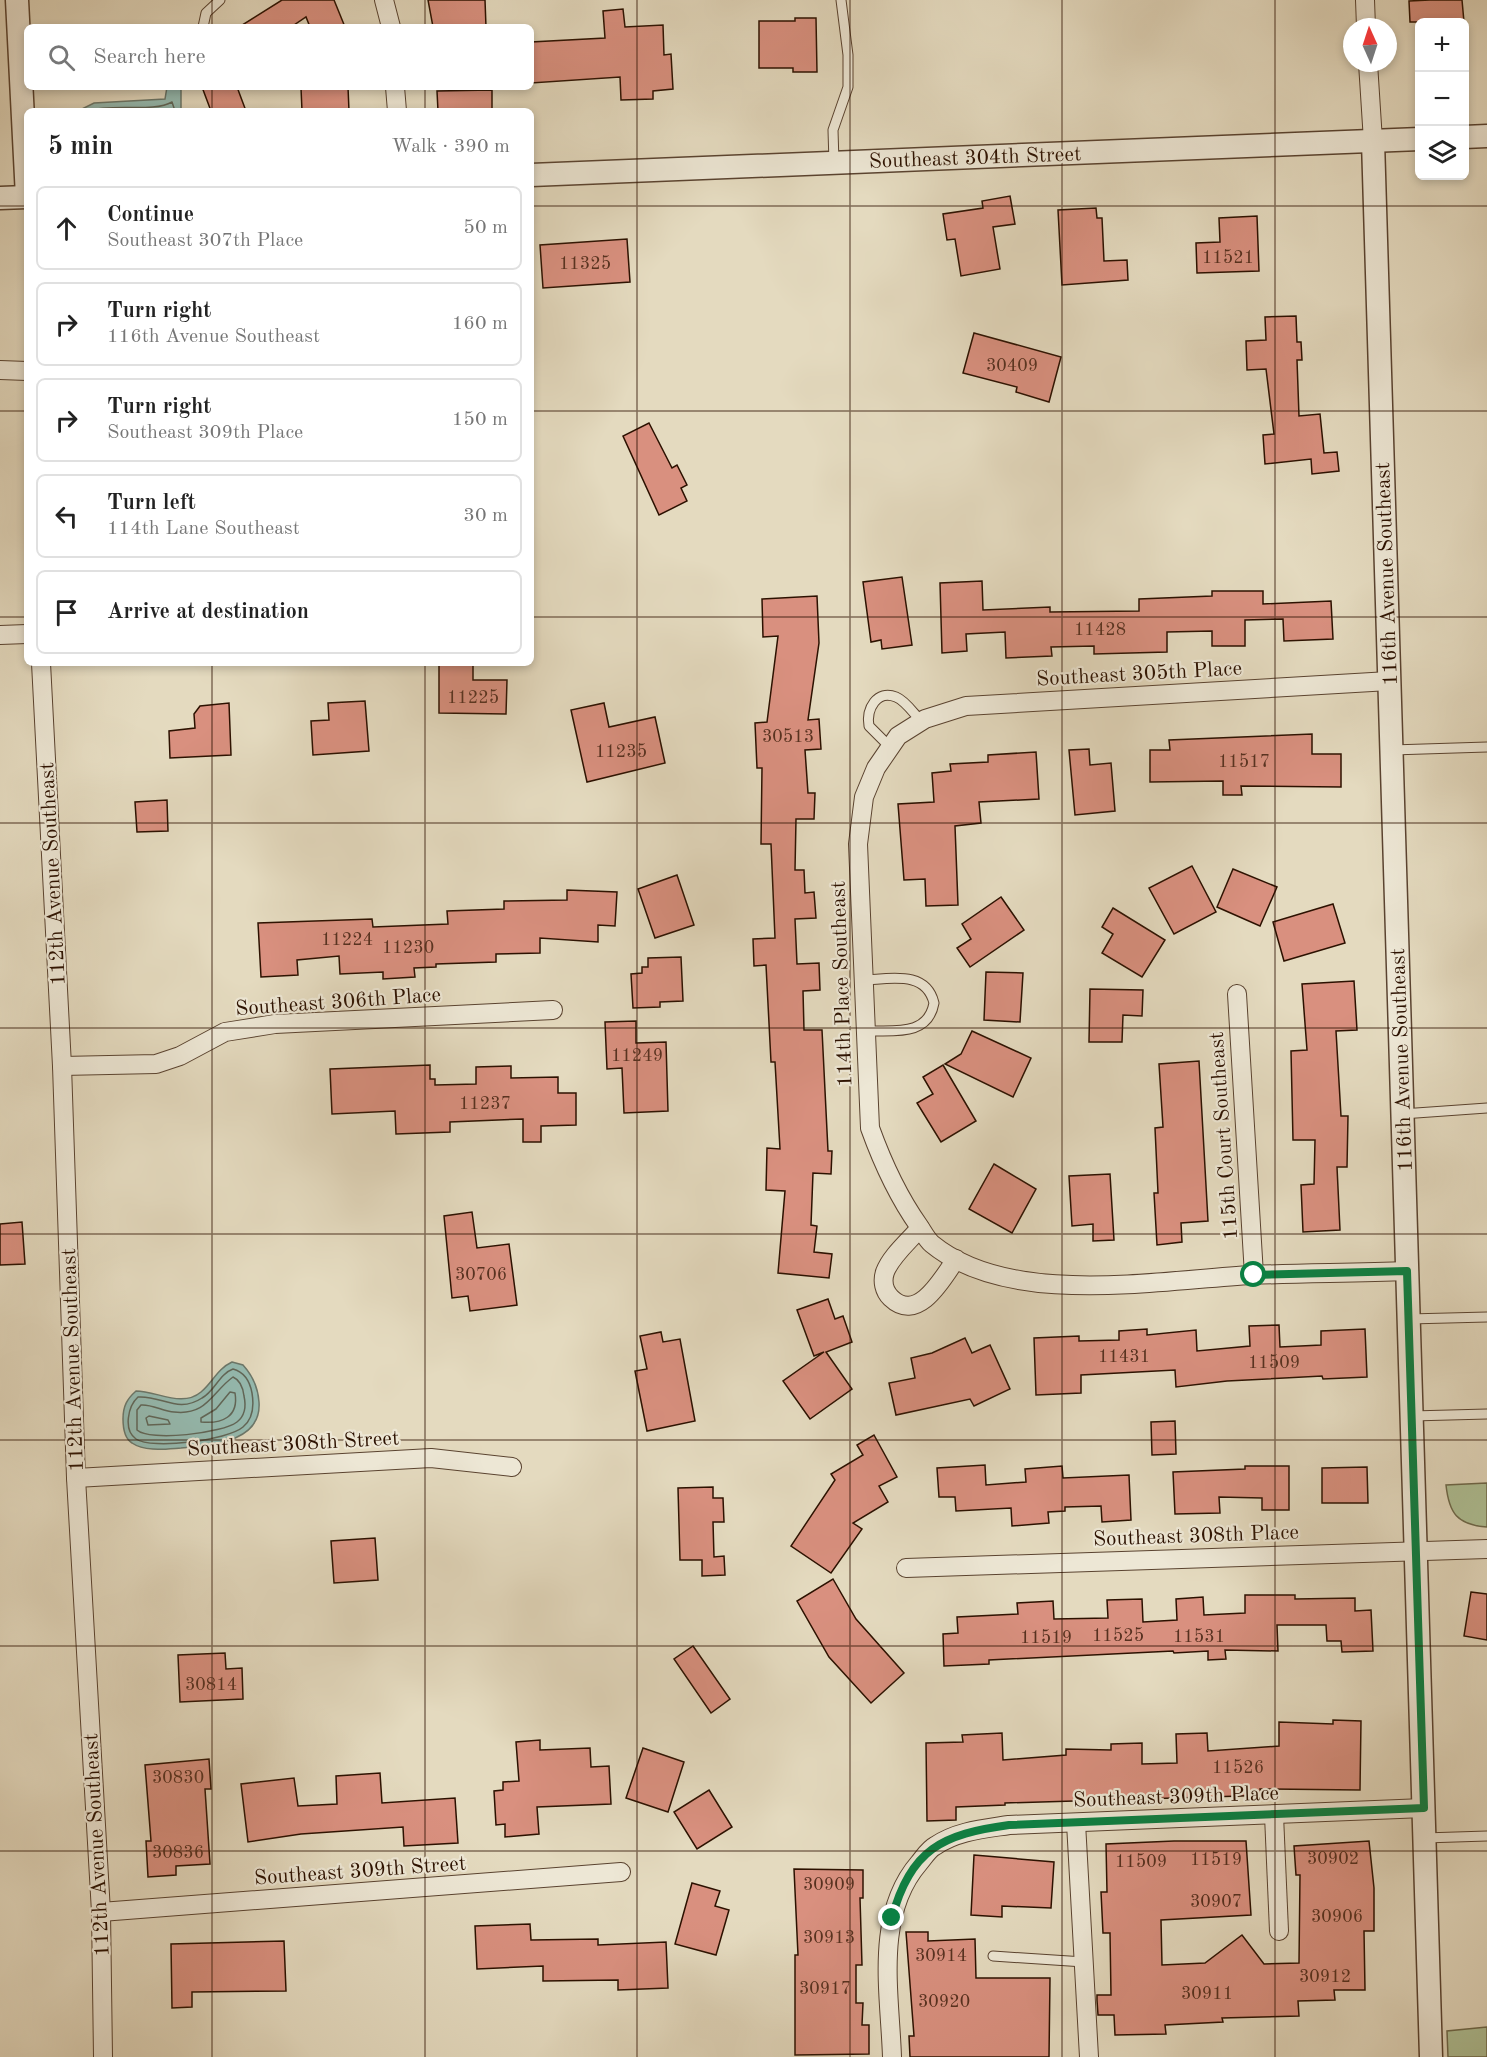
<!DOCTYPE html>
<html lang="en">
<head>
<meta charset="utf-8">
<style>
	body { margin:0; font-family:"Old Standard TT",serif; background:#f2f2f2; color:#222 }
	.controls { position:absolute; right:18px; top:18px; display:grid; overflow:hidden; border-radius:9px; box-shadow:0 3px 9px #0003 }
	.controls button { width:54px; height:54px; display:grid; place-items:center; padding:0; border:0; border-bottom:2px solid #e0e0e0; background:#fff; color:#222; font:30px sans-serif }
	.compass { position:absolute; left:1343px; top:18px; width:54px; height:54px; border-radius:50%; background:#fff; box-shadow:0 3px 9px #0003; rotate:357deg }
	.stop { position:absolute; width:18px; height:18px; margin:-14px; border:4px solid #0b8043; border-radius:50%; background:#fff }
	.stop.end { background:#0b8043; border-color:#fff; box-shadow:0 2px 6px #0008 }
	.list { margin:0; padding:0; list-style:none }
	h2 { display:flex; justify-content:space-between; align-items:center; height:78px; margin:0; padding:0 24px; font-size:26px }
	h2 small { font-size:20px; font-weight:400; color:#767676 }
	.list li { display:grid; grid-template-columns:39px 1fr auto; gap:18px; align-items:center; box-sizing:border-box; height:84px; margin:0 12px 12px; padding:0 12px; border:2px solid #e0e0e0; border-radius:9px }
	.list b { display:block; font-size:22px; white-space:nowrap }
	.list p { margin:0; font-size:20px; white-space:nowrap; color:#767676 }
	.list em { font-size:20px; font-style:normal; color:#767676 }
	.icon { flex:none; width:33px; height:33px; fill:none; stroke:currentColor; stroke-width:2; stroke-linecap:round; stroke-linejoin:round }
	.map { position:relative; flex:none; width:1487px; height:2057px; overflow:hidden }
	.search { position:absolute; background:#fff; box-shadow:0 3px 9px #0003; left:24px; top:24px; width:510px; height:66px; display:flex; align-items:center; gap:15px; box-sizing:border-box; padding:0 21px; border-radius:9px; color:#767676; font-size:22px }
	.panel { position:absolute; background:#fff; box-shadow:0 3px 9px #0003; left:24px; top:108px; width:510px; height:558px; border-radius:9px }
	.map>svg:first-child { display:block }
	.green { fill:#afc196; stroke:#6e694b; stroke-width:1.5 }
	.water { fill:#95bbb1; stroke:#6b776a; stroke-width:1.5 }
	.lines { fill:none; stroke-linecap:round; stroke-linejoin:round }
	.shore { stroke:#606658; stroke-width:1.5 }
	.building { fill:#d9907f; stroke:#2c1100; stroke-width:1.5 }
	.service-casing { stroke:#5a4330; stroke-width:11 }
	.minor-casing { stroke:#5a4330; stroke-width:20 }
	.tertiary-casing { stroke:#5a4330; stroke-width:25 }
	.service { stroke:#ede7d5; stroke-width:9 }
	.minor { stroke:#ede7d5; stroke-width:18 }
	.tertiary { stroke:#ede7d5; stroke-width:22 }
	.route { stroke:#0b8043; stroke-width:8 }
	.grid { fill:none; stroke:#2c1100; stroke-width:1.5; stroke-opacity:0.55 }
	.labels { text-anchor:middle; stroke-width:4.5; stroke-linejoin:round; paint-order:stroke }
	.number-label { font-size:18px; fill:#573120 }
	.street-label { font-size:21px; fill:#2c1100; stroke:#ede7d5 }
</style>
</head>
<body>
<div class="map">
<svg width="1487" height="2057" viewBox="0 0 1487 2057">
	<rect width="100%" height="100%" fill="#e4dabf"/>
	<filter id="stains"><feTurbulence type="fractalNoise" baseFrequency=".00333" numOctaves="4"/><feColorMatrix values="0 0 0 0 .2 0 0 0 0 .09 0 0 0 0 .02 0 0 0 .5 -.17"/></filter>
	<radialGradient id="worn" r=".72"><stop offset=".6" stop-color="#630" stop-opacity="0"/><stop offset="1" stop-color="#630" stop-opacity=".3"/></radialGradient>
	<g class="green">
		<path d="M1487 1483V1527C1457 1525 1449 1513 1446 1485Z"/>
		<polygon points="1487,2027 1487,2057 1448,2057 1447,2031"/>
	</g>
	<g class="water">
		<polygon points="167,87 181,87 181,111 78,111 94,103 165,99"/>
		<path d="M232 1362 243 1365C253 1376 258 1387 259 1402 262 1443 210 1445 181 1448 166 1449 145 1452 132 1443 124 1438 123 1428 123 1419 123 1406 127 1399 136 1391 157 1391 182 1408 201 1392 213 1382 217 1369 232 1362Z"/>
	</g>
	<g class="lines">
		<g class="shore">
			<path d="M89 111C113 103 153 113 172 102L175 111"/>
			<path d="M233 1369C244 1372 250 1382 252 1393 254 1405 254 1418 243 1427 228 1440 152 1450 136 1439 123 1430 128 1406 138 1397 161 1395 178 1414 202 1398 215 1391 219 1374 233 1369Z"/>
			<path d="M233 1377C240 1380 243 1388 244 1396 246 1405 246 1415 237 1422 223 1433 150 1442 137 1430V1410L141 1405C151 1404 163 1411 174 1412 207 1416 212 1392 233 1377Z"/>
			<path d="M230 1392 235 1393C239 1417 222 1424 201 1422V1418L216 1409Z"/>
			<polygon points="149,1416 168,1420 170,1424 148,1425 146,1418"/>
		</g>
	</g>
	<g class="building">
		<polygon points="282,0 334,0 345,27 310,27 306,17 291,27 239,27"/>
		<polygon points="428,0 485,0 486,27 433,27"/>
		<polygon points="1430,0 1462,0 1464,22 1410,22 1409,1"/>
		<polygon points="623,9 625,27 663,25 664,55 671,54 673,89 653,91 653,99 621,100 620,77 531,83 531,42 605,38 603,11"/>
		<polygon points="795,18 816,18 817,72 793,72 793,68 759,68 759,21 795,21"/>
		<polygon points="202,87 237,87 246,111 211,111"/>
		<polygon points="348,87 349,111 302,111 301,88"/>
		<polygon points="492,90 492,111 438,111 437,91"/>
		<polygon points="1010,196 1015,224 993,227 1000,269 961,276 955,239 947,240 943,214 983,208 982,201"/>
		<polygon points="1096,208 1097,218 1102,218 1104,261 1127,260 1128,280 1062,285 1058,210"/>
		<polygon points="1257,216 1259,271 1197,273 1196,243 1220,242 1219,218"/>
		<polygon points="627,239 630,282 543,288 540,245"/>
		<polygon points="1296,316 1297,342 1301,342 1302,360 1297,360 1299,416 1320,414 1324,453 1337,452 1339,471 1312,474 1311,459 1265,464 1263,435 1274,434 1266,369 1247,370 1246,341 1266,340 1265,317"/>
		<polygon points="974,333 1061,357 1049,402 1016,392 1017,387 963,373"/>
		<polygon points="649,423 672,468 677,465 687,485 681,488 687,501 659,515 623,436"/>
		<polygon points="902,577 912,645 882,649 881,640 871,642 863,582"/>
		<polygon points="982,581 983,610 1050,607 1050,612 1139,611 1139,599 1212,596 1212,591 1263,591 1263,604 1331,601 1333,639 1284,641 1283,619 1245,620 1245,646 1212,646 1212,631 1167,632 1167,652 1094,654 1094,646 1051,647 1052,656 1006,658 1005,632 966,634 967,651 942,653 940,583"/>
		<polygon points="817,596 819,643 808,720 819,719 821,749 805,750 808,793 815,793 814,819 796,819 795,870 804,870 805,893 814,892 816,918 795,919 797,964 819,963 820,990 803,991 804,1030 822,1030 828,1151 832,1151 831,1174 813,1173 811,1225 817,1226 814,1252 832,1254 829,1278 778,1273 785,1191 766,1190 767,1148 780,1149 775,1062 771,1062 766,965 754,966 753,939 775,938 771,844 761,844 762,768 757,768 755,723 767,722 778,636 763,637 762,599"/>
		<polygon points="439,663 473,663 473,680 507,680 506,714 439,713"/>
		<polygon points="365,701 369,751 313,755 311,721 329,720 328,703"/>
		<polygon points="229,703 231,755 170,758 169,731 195,728 194,714 200,706"/>
		<polygon points="604,703 609,727 655,717 665,763 587,782 571,710"/>
		<polygon points="1312,734 1312,754 1341,754 1341,787 1241,786 1242,795 1223,795 1223,781 1150,782 1150,750 1170,750 1169,740"/>
		<polygon points="1089,749 1090,765 1111,763 1115,811 1075,815 1069,750"/>
		<polygon points="1036,752 1039,799 979,802 981,823 955,826 958,905 926,906 925,879 904,880 898,804 934,802 932,773 951,771 950,764 988,762 988,755"/>
		<polygon points="167,800 168,831 137,832 135,802"/>
		<polygon points="1192,866 1216,912 1174,934 1149,888"/>
		<polygon points="1233,869 1277,887 1260,926 1217,907"/>
		<polygon points="677,875 694,925 655,938 638,889"/>
		<polygon points="567,890 617,892 615,926 598,925 598,942 540,938 540,953 496,954 496,962 436,964 436,967 414,968 415,977 383,979 383,972 340,974 339,956 297,960 298,975 261,977 258,923 372,919 373,927 448,924 447,911 504,909 504,901 567,900"/>
		<polygon points="1001,897 1024,930 970,967 957,948 971,939 962,924"/>
		<polygon points="1333,904 1345,943 1284,961 1273,922"/>
		<polygon points="1113,908 1165,940 1142,977 1102,953 1113,934 1102,927"/>
		<polygon points="681,957 683,1001 660,1002 660,1007 633,1008 631,974 642,973 642,967 648,967 648,958"/>
		<polygon points="986,972 1023,973 1020,1022 984,1020"/>
		<polygon points="1354,981 1357,1030 1336,1031 1341,1116 1348,1116 1347,1167 1337,1167 1340,1230 1303,1232 1301,1185 1314,1184 1315,1140 1293,1140 1291,1051 1307,1050 1302,984"/>
		<polygon points="1090,989 1143,990 1142,1016 1123,1015 1122,1042 1089,1042"/>
		<polygon points="636,1021 636,1043 666,1042 668,1111 624,1113 622,1068 607,1069 605,1022"/>
		<polygon points="972,1031 1031,1058 1013,1097 945,1064 961,1054"/>
		<polygon points="1199,1061 1208,1221 1181,1223 1182,1242 1157,1245 1154,1193 1158,1193 1155,1128 1163,1127 1159,1064"/>
		<polygon points="430,1065 430,1079 435,1079 435,1085 476,1084 476,1067 511,1066 511,1078 558,1077 558,1093 576,1093 576,1125 541,1126 541,1142 523,1142 523,1119 450,1122 450,1132 396,1134 395,1111 332,1114 330,1069"/>
		<polygon points="943,1065 976,1121 941,1142 917,1103 933,1094 923,1077"/>
		<polygon points="994,1164 1036,1189 1012,1233 969,1209"/>
		<polygon points="1110,1174 1114,1240 1093,1241 1093,1224 1072,1226 1069,1176"/>
		<polygon points="472,1212 477,1248 509,1244 517,1305 470,1311 468,1296 452,1298 444,1216"/>
		<polygon points="22,1222 25,1264 0,1265 0,1224"/>
		<polygon points="828,1299 835,1319 843,1316 852,1342 826,1352 852,1389 810,1419 783,1381 824,1352 814,1356 797,1310"/>
		<polygon points="1279,1325 1280,1347 1321,1345 1321,1331 1365,1329 1367,1377 1323,1379 1322,1376 1227,1381 1176,1387 1175,1370 1081,1375 1081,1393 1036,1395 1034,1338 1079,1336 1079,1341 1119,1340 1119,1331 1147,1329 1147,1335 1196,1330 1197,1351 1250,1346 1249,1326"/>
		<polygon points="661,1332 663,1342 680,1339 695,1421 647,1431 635,1371 647,1369 640,1336"/>
		<polygon points="965,1338 972,1353 990,1345 1010,1389 974,1406 970,1399 896,1415 889,1383 915,1378 911,1358 932,1353"/>
		<polygon points="1175,1421 1176,1454 1152,1455 1151,1422"/>
		<polygon points="874,1435 897,1477 879,1486 888,1502 853,1523 862,1529 831,1573 791,1546 835,1480 831,1474 863,1455 857,1445"/>
		<polygon points="985,1465 986,1485 1026,1482 1025,1469 1062,1466 1063,1478 1129,1475 1131,1520 1102,1522 1101,1506 1065,1507 1065,1511 1048,1512 1049,1523 1012,1526 1011,1508 956,1511 955,1497 939,1497 937,1468"/>
		<polygon points="1245,1466 1289,1466 1289,1510 1262,1510 1262,1498 1219,1497 1220,1513 1175,1514 1173,1472 1245,1469"/>
		<polygon points="1367,1467 1368,1503 1322,1503 1322,1468"/>
		<polygon points="713,1487 713,1498 723,1498 724,1522 713,1522 714,1557 724,1556 725,1575 702,1576 702,1560 680,1560 678,1488"/>
		<polygon points="375,1538 378,1580 334,1583 331,1541"/>
		<polygon points="833,1579 856,1619 904,1673 871,1703 829,1657 797,1601"/>
		<polygon points="1471,1592 1487,1594 1487,1640 1464,1636"/>
		<polygon points="1245,1595 1295,1595 1295,1599 1355,1598 1355,1611 1371,1610 1373,1651 1342,1652 1341,1641 1327,1641 1326,1625 1277,1625 1278,1651 1225,1650 1226,1659 1208,1660 1208,1651 1174,1653 1173,1651 989,1660 989,1664 944,1666 943,1634 958,1633 957,1617 1018,1614 1017,1603 1053,1601 1054,1619 1108,1618 1107,1600 1142,1599 1143,1622 1177,1620 1176,1599 1203,1597 1204,1615 1245,1613"/>
		<polygon points="693,1646 730,1699 711,1713 674,1659"/>
		<polygon points="225,1653 226,1669 242,1668 243,1699 180,1702 178,1655"/>
		<polygon points="1333,1720 1361,1721 1360,1790 1260,1789 1261,1795 1241,1796 1005,1803 1005,1805 956,1807 956,1820 927,1821 926,1743 963,1742 962,1735 1002,1733 1003,1760 1066,1755 1066,1749 1111,1750 1111,1744 1142,1743 1142,1764 1177,1763 1176,1734 1207,1733 1208,1751 1279,1746 1279,1722 1333,1724"/>
		<polygon points="540,1740 540,1750 590,1748 591,1767 609,1766 611,1804 537,1807 539,1834 505,1837 505,1824 496,1825 494,1791 503,1790 503,1782 519,1781 516,1742"/>
		<polygon points="643,1748 684,1762 668,1812 626,1798"/>
		<polygon points="209,1759 211,1789 205,1789 210,1864 176,1866 176,1875 148,1877 146,1841 151,1841 145,1765"/>
		<polygon points="380,1773 382,1803 455,1798 458,1843 404,1846 403,1827 301,1834 248,1842 241,1784 294,1778 298,1806 337,1804 336,1776"/>
		<polygon points="709,1790 732,1827 697,1849 674,1812"/>
		<polygon points="1174,1841 1246,1841 1251,1915 1161,1920 1162,1965 1205,1963 1242,1935 1264,1964 1299,1963 1300,1875 1296,1875 1294,1846 1369,1841 1374,1888 1374,1931 1364,1931 1365,1990 1334,1990 1335,2000 1298,2001 1299,2016 1222,2018 1223,2022 1165,2025 1166,2034 1115,2035 1114,2015 1098,2015 1097,2000 1097,1995 1111,1995 1110,1933 1103,1933 1101,1892 1107,1892 1106,1844"/>
		<polygon points="974,1855 1054,1862 1051,1908 1002,1906 1002,1917 971,1915"/>
		<polygon points="794,1869 863,1870 863,1898 860,1898 862,1965 856,1965 856,2003 863,2003 862,2025 869,2025 869,2054 795,2055 795,1955 798,1955"/>
		<polygon points="692,1883 720,1891 715,1906 729,1910 716,1955 675,1944"/>
		<polygon points="530,1924 531,1940 598,1939 598,1945 666,1942 668,1988 618,1990 618,1980 543,1981 543,1966 477,1969 475,1926"/>
		<polygon points="906,1932 928,1932 928,1941 975,1939 976,1978 1050,1978 1049,2057 910,2057 909,2036 914,2036"/>
		<polygon points="284,1941 286,1991 192,1992 192,2007 172,2008 171,1944"/>
	</g>
	<g class="lines">
		<g class="service-casing">
			<g id="service">
				<polyline points="203,27 206,13 220,0"/>
				<polyline points="834,163 833,130 848,87 848,55 841,0"/>
				<path d="M890 747 869 726C866 709 877 689 896 697 906 701 914 714 921 721"/>
				<polyline points="1392,750 1487,747"/>
				<path d="M864 980C890 979 926 970 934 1003 928 1037 893 1030 866 1031"/>
				<polyline points="1402,1114 1487,1108"/>
				<polyline points="1409,1319 1487,1317"/>
				<polyline points="1412,1416 1487,1414"/>
				<polyline points="1424,1838 1487,1836"/>
				<polyline points="993,1956 1084,1962"/>
			</g>
		</g>
		<g class="minor-casing">
			<g id="minor">
				<polyline points="384,0 391,27"/>
				<polyline points="1365,0 1366,27"/>
				<polyline points="1368,63 1373,141"/>
				<polyline points="395,87 397,111"/>
				<polyline points="0,370 27,371"/>
				<polyline points="0,635 27,634"/>
				<polyline points="41,663 62,1066 76,1478 101,1912 103,2057"/>
				<path d="M1389 681 966 706 925 719 898 736 876 768 864 797 858 844 870 1128C883 1164 897 1195 919 1226 923 1232 927 1240 932 1244 1010 1308 1158 1280 1252 1275 1304 1273 1356 1273 1407 1271"/>
				<polyline points="1237,994 1254,1275"/>
				<polyline points="62,1066 156,1064 180,1056 225,1032 275,1024 553,1010"/>
				<path d="M920 1228C909 1241 891 1256 885 1272 882 1281 884 1291 891 1298 918 1324 943 1278 956 1259"/>
				<polyline points="76,1478 431,1458 512,1467"/>
				<polyline points="906,1568 1487,1549"/>
				<polyline points="1274,1815 1279,1931"/>
				<polyline points="1076,1823 1089,2057"/>
				<polyline points="101,1912 621,1872"/>
				<path d="M892 2057C890 1994 874 1915 919 1863 924 1857 929 1849 935 1846 957 1831 983 1829 1009 1825L1424 1808"/>
			</g>
		</g>
		<g class="tertiary-casing">
			<g id="tertiary">
				<polyline points="17,0 27,197"/>
				<polyline points="1464,137 1487,136"/>
				<polyline points="1373,141 1431,2057"/>
				<polyline points="531,175 1420,139"/>
				<polyline points="0,198 27,197"/>
			</g>
		</g>
		<use href="#service" class="service"/>
		<use href="#minor" class="minor"/>
		<use href="#tertiary" class="tertiary"/>
	</g>
	<g class="lines">
		<path class="route" d="M892 1918C910 1849 943 1834 1009 1825L1424 1808 1407 1271 1254 1275"/>
	</g>
	<path class="grid" d="M212 0V27M425 0V27M637 0V2057M850 0V2057M1062 0V2057M1275 0V2057M212 87V111M425 87V111M0 206H27M531 206H1487M0 411H27M531 411H1487M0 617H27M531 617H1487M212 663V2057M425 663V2057M0 823H1487M0 1028H1487M0 1234H1487M0 1440H1487M0 1646H1487M0 1851H1487"/>
	<g class="labels">
		<g class="number-label">
			<text x="1228" y="263">11521</text>
			<text x="585" y="269">11325</text>
			<text x="1012" y="371">30409</text>
			<text x="1100" y="635">11428</text>
			<text x="473" y="703">11225</text>
			<text x="788" y="742">30513</text>
			<text x="621" y="757">11235</text>
			<text x="1244" y="767">11517</text>
			<text x="347" y="945">11224</text>
			<text x="408" y="953">11230</text>
			<text x="637" y="1061">11249</text>
			<text x="485" y="1109">11237</text>
			<text x="481" y="1280">30706</text>
			<text x="1124" y="1362">11431</text>
			<text x="1274" y="1368">11509</text>
			<text x="1118" y="1641">11525</text>
			<text x="1199" y="1642">11531</text>
			<text x="1046" y="1643">11519</text>
			<text x="211" y="1690">30814</text>
			<text x="1238" y="1773">11526</text>
			<text x="178" y="1783">30830</text>
			<text x="178" y="1858">30836</text>
			<text x="1333" y="1864">30902</text>
			<text x="1216" y="1865">11519</text>
			<text x="1141" y="1867">11509</text>
			<text x="829" y="1890">30909</text>
			<text x="1216" y="1907">30907</text>
			<text x="1337" y="1922">30906</text>
			<text x="829" y="1943">30913</text>
			<text x="941" y="1961">30914</text>
			<text x="1325" y="1982">30912</text>
			<text x="825" y="1994">30917</text>
			<text x="1207" y="1999">30911</text>
			<text x="944" y="2007">30920</text>
		</g>
		<g class="street-label">
			<text transform="translate(975 157) rotate(-2)" y="7">Southeast 304th Street</text>
			<text transform="translate(1386 574) rotate(-92)" y="7">116th Avenue Southeast</text>
			<text transform="translate(1139 673) rotate(-3)" y="7">Southeast 305th Place</text>
			<text transform="translate(52 874) rotate(-93)" y="7">112th Avenue Southeast</text>
			<text transform="translate(841 984) rotate(-92)" y="7">114th Place Southeast</text>
			<text transform="translate(338 1001) rotate(-4)" y="7">Southeast 306th Place</text>
			<text transform="translate(1401 1060) rotate(-92)" y="7">116th Avenue Southeast</text>
			<text transform="translate(1223 1136) rotate(-94)" y="7">115th Court Southeast</text>
			<text transform="translate(72 1360) rotate(-92)" y="7">112th Avenue Southeast</text>
			<text transform="translate(293 1443) rotate(-3)" y="7">Southeast 308th Street</text>
			<text transform="translate(1196 1535) rotate(-2)" y="7">Southeast 308th Place</text>
			<text transform="translate(1176 1796) rotate(-2)" y="7">Southeast 309th Place</text>
			<text transform="translate(96 1845) rotate(-93)" y="7">112th Avenue Southeast</text>
			<text transform="translate(360 1870) rotate(-4)" y="7">Southeast 309th Street</text>
		</g>
	</g>
	<rect width="100%" height="100%" filter="url(#stains)"/>
	<rect width="100%" height="100%" fill="url(#worn)"/>
</svg>
<div class="controls">
<button>+</button>
<button>−</button>
<button><svg class="icon" aria-label="layers" viewBox="0 0 24 24"><path d="M12 4l9 5-9 5-9-5zM3 14l9 5 9-5"/></svg></button>
</div>
<svg class="compass" viewBox="-18 -18 36 36"><path d="M0-13l5 13h-10z" fill="#e53935"/><path d="M0 13l5-13h-10z" fill="#767676"/></svg>
<div class="stop" style="left:1254px;top:1275px"></div>
<div class="stop end" style="left:892px;top:1918px"></div>
<div class="search"><svg class="icon" aria-label="search" viewBox="0 0 24 24"><circle cx="10" cy="10" r="6"/><path d="M15 15l6 6"/></svg>Search here</div>
<section class="panel">
<h2>5 min<small>Walk · 390 m</small></h2>
<ul class="list">
<li><svg class="icon" aria-label="ahead" viewBox="0 0 24 24"><path d="M12 20V5M6 11l6-6 6 6"/></svg><div><b>Continue</b><p>Southeast 307th Place</p></div><em>50 m</em></li>
<li><svg class="icon" aria-label="right" viewBox="0 0 24 24"><path d="M7 20v-9h11M14 6l5 5-5 5"/></svg><div><b>Turn right</b><p>116th Avenue Southeast</p></div><em>160 m</em></li>
<li><svg class="icon" aria-label="right" viewBox="0 0 24 24"><path d="M7 20v-9h11M14 6l5 5-5 5"/></svg><div><b>Turn right</b><p>Southeast 309th Place</p></div><em>150 m</em></li>
<li><svg class="icon" aria-label="left" viewBox="0 0 24 24"><path d="M17 20v-9H6M10 6l-5 5 5 5"/></svg><div><b>Turn left</b><p>114th Lane Southeast</p></div><em>30 m</em></li>
<li><svg class="icon" aria-label="arrive" viewBox="0 0 24 24"><path d="M6 21V4h12l-3 4 3 4H6"/></svg><div><b>Arrive at destination</b></div></li>
</ul>
</section>
</div>
</body>
</html>
